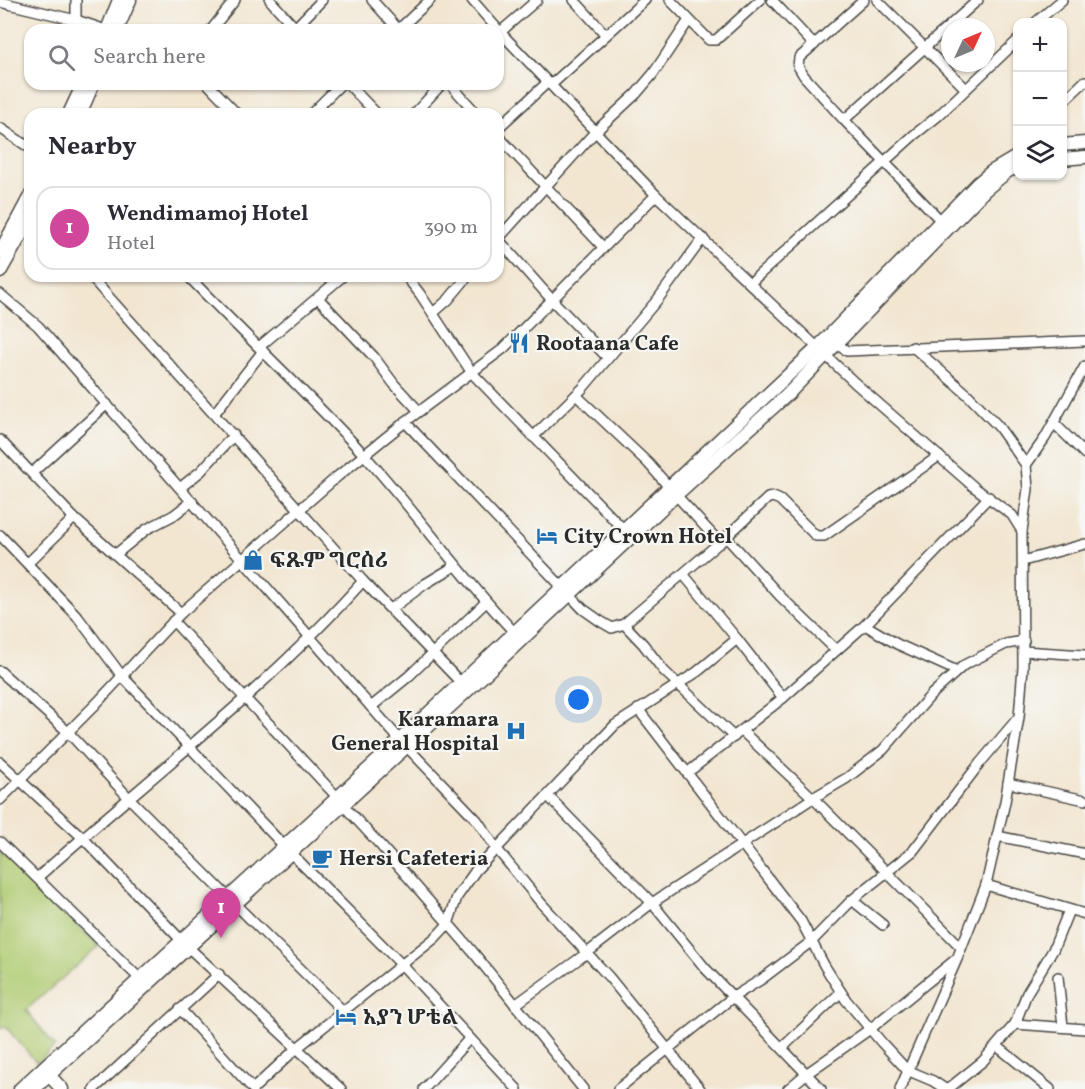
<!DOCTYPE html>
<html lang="en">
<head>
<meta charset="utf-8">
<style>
	body { margin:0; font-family:Vollkorn,"Noto Serif Ethiopic",serif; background:#f2f2f3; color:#2b2b33 }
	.controls { position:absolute; right:18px; top:18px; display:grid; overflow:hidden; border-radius:12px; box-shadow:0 2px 4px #0004 }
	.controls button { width:54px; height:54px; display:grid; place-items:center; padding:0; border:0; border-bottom:2px solid #e1e1e2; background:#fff; color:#2b2b33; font:30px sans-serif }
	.compass { position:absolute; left:941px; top:18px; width:54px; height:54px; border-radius:50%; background:#fff; box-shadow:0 2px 4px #0004; rotate:46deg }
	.you { position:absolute; left:579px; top:700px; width:21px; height:21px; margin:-15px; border:4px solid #fff; border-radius:50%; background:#1a73e8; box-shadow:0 0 0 9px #1a73e833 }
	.badge { display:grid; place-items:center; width:39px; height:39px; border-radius:50%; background:#1f6fb2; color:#fff; font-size:20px; font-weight:700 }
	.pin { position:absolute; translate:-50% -50px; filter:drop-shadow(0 2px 3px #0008) }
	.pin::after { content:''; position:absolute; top:32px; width:21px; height:18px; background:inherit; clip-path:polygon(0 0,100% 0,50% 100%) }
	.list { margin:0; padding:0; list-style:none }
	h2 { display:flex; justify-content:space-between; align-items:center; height:78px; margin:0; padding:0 24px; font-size:26px }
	h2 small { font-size:20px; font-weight:400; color:#7c7c81 }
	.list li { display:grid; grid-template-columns:39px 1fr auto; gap:18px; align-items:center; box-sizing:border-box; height:84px; margin:0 12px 12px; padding:0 12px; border:2px solid #e1e1e2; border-radius:18px }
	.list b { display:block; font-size:22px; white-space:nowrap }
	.list p { margin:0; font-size:20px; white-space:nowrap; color:#7c7c81 }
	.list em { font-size:20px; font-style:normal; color:#7c7c81 }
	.icon { flex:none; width:33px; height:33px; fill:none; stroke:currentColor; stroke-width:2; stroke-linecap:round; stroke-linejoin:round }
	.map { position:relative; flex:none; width:1085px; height:1089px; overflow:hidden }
	.search { position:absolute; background:#fff; box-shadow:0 2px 4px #0004; left:24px; top:24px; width:480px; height:66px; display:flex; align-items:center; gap:15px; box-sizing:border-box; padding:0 21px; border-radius:18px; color:#7c7c81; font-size:22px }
	.panel { position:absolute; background:#fff; box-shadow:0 2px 4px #0004; left:24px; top:108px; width:480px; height:174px; border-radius:18px }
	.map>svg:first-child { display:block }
	.green { fill:#b0cc73; stroke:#6e7c4f; stroke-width:1.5 }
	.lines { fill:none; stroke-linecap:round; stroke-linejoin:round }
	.minor-casing { stroke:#494744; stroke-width:12 }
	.major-casing { stroke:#494744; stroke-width:15 }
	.minor { stroke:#fff; stroke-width:9 }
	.major { stroke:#fff; stroke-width:12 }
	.labels { text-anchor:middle; stroke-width:4.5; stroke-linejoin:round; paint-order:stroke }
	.poi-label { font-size:21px; font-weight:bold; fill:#2b2b2b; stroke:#f6f6f2; text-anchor:start }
</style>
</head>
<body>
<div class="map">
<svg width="1085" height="1089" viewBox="0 0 1085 1089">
	<rect width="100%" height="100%" fill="#f6f6f2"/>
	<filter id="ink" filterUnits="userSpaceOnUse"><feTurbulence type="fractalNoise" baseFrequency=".0167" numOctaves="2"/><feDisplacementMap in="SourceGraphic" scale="12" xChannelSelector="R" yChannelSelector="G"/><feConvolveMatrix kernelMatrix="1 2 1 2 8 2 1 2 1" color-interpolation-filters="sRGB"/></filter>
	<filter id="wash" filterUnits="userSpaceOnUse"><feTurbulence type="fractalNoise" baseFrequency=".008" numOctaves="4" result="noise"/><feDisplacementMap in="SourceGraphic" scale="24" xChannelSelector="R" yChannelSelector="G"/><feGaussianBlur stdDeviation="1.35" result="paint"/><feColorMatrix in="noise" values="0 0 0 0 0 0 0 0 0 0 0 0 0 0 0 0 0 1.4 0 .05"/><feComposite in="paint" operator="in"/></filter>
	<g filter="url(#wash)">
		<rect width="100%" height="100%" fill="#f2e6d1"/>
		<polygon class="green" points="0,852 99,946 26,1010 55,1046 37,1063 5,1026 0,1029"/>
	</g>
	<g filter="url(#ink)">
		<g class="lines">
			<g class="minor-casing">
				<g id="minor">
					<polyline points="76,0 76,20"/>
					<polyline points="270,0 297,30"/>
					<polyline points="372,0 399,30"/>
					<polyline points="472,0 500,32 656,195 855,383 974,487 1012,515 1022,531 1023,667 1019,717 1005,802 986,885 957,959 900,1089"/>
					<polyline points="574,0 606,35"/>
					<polyline points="670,0 709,40 716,40 760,0"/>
					<polyline points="772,0 814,45"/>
					<polyline points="864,0 799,58 798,66 804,76 844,120 944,224"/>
					<polyline points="877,0 966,89"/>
					<polyline points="0,2 76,20 106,30"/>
					<polyline points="1036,22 1062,0"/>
					<polyline points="295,28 322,0"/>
					<polyline points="211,30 235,0"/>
					<polyline points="398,30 430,0"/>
					<polyline points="498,34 537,0"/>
					<polyline points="208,84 237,114"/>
					<polyline points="348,84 377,114"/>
					<polyline points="450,84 477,114"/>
					<polyline points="551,85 645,0"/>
					<polyline points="1062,103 1085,81"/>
					<polyline points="311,114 341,84"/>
					<polyline points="414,114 442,84"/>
					<polyline points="844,120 978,0"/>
					<polyline points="0,128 30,148"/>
					<polyline points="498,128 548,82"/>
					<polyline points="498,136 603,247"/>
					<polyline points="498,239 595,132 636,94 653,74 689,20"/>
					<polyline points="498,239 552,300 608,358"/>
					<polyline points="90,276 363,581 464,686"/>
					<path d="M188 276C247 338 310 395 367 458 418 515 462 577 514 632"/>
					<polyline points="406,276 420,294 472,373 624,530"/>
					<polyline points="750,283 914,135 938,116 1018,40"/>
					<polyline points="0,294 38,326 400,740"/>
					<polyline points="318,298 374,357 394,384 419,411"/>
					<polyline points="433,313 448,300 468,276"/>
					<polyline points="831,340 847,351 1085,341"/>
					<polyline points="259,347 343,276"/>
					<polyline points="913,347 967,394 998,426 1026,465 1028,489 1022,531"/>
					<polyline points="576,395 648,463 669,487"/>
					<polyline points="214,414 263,351"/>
					<polyline points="405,422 583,609 600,621 612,628 624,624 726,537 768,498 773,497 780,500 816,536 824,536 939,456"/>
					<polyline points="1054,423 1085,454"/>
					<polyline points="533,437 583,388 658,299 703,238"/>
					<polyline points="0,440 74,518 181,613"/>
					<polyline points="1026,465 1045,438 1085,366"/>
					<polyline points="32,473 107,404"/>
					<polyline points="180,488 201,471 234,435"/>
					<polyline points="676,495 720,543"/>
					<polyline points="0,535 77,616 122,676 284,846 402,965 517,1089"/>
					<polyline points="726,537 780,596 836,650"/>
					<polyline points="116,554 147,529 174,515 192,501"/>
					<polyline points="1023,561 1085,544"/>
					<polyline points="28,563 74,518"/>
					<polyline points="683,574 737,639 783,698"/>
					<polyline points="391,609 425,584 455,566"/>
					<polyline points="173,621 338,798"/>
					<polyline points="624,624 643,644 664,671 734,737"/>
					<polyline points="865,625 897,644 957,671"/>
					<polyline points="1023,651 1085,655"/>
					<polyline points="0,671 68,732 129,798 228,897"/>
					<polyline points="371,707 409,676 486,602"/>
					<polyline points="638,709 801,921 824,965 846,1000 882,1043 907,1070 933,1081 945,1089"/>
					<polyline points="742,731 813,798 961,947"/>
					<polyline points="406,746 477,820 496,848 541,903 609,977 700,1089"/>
					<polyline points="0,762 82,837 181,940"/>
					<polyline points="687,773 783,698 865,625 989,497"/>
					<polyline points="1008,783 1085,800"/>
					<polyline points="548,796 652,903 705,968 821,1089"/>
					<polyline points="0,800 95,705 181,613 338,476 405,422 503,349 656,195"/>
					<polyline points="343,805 382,847 473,952 583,1089"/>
					<polyline points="997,836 1085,854"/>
					<polyline points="0,842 139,978"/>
					<path d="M37 878C146 780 265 691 363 581"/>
					<polyline points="986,885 1085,914"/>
					<polyline points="852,900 883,925"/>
					<polyline points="235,904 343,1011"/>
					<polyline points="188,947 341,1089"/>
					<polyline points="1058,977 1063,1027"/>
					<polyline points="515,1005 587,953 652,903 813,798 847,778 883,750 932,694 964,665 1006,644 1024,641"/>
					<polyline points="180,1009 253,1089"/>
					<polyline points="1015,1024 1085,1029"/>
					<polyline points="997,1046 1050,1089"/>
					<polyline points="782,1048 841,992"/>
					<polyline points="94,1089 219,974"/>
					<polyline points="253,1089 297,1048 435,938 448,924 457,897 476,870 615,725 697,672 737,639"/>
					<polyline points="424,1089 469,1039"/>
					<polyline points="618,1089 733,997 762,979 812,941 852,900 913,851 980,763 1018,718"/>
					<polyline points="788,1089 806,1074 870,1029 955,960"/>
					<polyline points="948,1089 983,1061 1015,1024 1027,993 1053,950 1069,910"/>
				</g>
			</g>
			<g class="major-casing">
				<g id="major">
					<polyline points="107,30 119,0"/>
					<polyline points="117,30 130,0"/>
					<polyline points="69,114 83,84"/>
					<polyline points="80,114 93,84"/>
					<polyline points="1062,145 1085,143"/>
					<polyline points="1062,159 1085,157"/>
					<polyline points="0,252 30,196"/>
					<polyline points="0,272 30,219"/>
					<polyline points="44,1070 62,1089"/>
					<polyline points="20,1089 400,740 669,487 817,348 978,183 991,172 1018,156"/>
					<polyline points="34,1089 468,690 676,495 788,394 985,190 1008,171 1018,167"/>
				</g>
			</g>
			<use href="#minor" class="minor"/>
			<use href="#major" class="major"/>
		</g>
	</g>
	<defs>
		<g id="restaurant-bare" transform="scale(1.62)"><path d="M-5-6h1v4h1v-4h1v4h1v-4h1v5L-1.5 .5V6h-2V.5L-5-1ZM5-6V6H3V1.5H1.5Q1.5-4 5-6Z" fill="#1f6fb2" stroke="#f6f6f2" stroke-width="2.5" paint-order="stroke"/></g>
		<g id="hotel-bare" transform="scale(1.62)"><path d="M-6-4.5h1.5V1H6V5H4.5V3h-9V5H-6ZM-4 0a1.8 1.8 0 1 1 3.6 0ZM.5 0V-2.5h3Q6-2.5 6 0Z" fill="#1f6fb2" stroke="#f6f6f2" stroke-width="2.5" paint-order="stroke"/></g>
		<g id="shop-bare" transform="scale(1.62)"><path d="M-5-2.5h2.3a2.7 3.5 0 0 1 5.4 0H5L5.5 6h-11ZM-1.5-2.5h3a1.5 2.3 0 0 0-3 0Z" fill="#1f6fb2" stroke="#f6f6f2" stroke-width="2.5" paint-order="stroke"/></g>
		<g id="hospital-bare" transform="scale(1.62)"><path d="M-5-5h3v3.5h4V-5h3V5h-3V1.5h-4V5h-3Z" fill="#1f6fb2" stroke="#f6f6f2" stroke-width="2.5" paint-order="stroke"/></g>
		<g id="cafe-bare" transform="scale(1.62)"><path d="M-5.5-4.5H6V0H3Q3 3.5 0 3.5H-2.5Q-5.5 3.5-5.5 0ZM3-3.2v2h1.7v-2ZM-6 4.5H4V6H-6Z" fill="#1f6fb2" stroke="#f6f6f2" stroke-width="2.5" paint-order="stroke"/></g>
	</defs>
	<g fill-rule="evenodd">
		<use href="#restaurant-bare" x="519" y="343"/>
		<use href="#hotel-bare" x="547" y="536"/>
		<use href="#shop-bare" x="253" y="560"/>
		<use href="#hospital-bare" x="516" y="731"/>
		<use href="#cafe-bare" x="322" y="858"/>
		<use href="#hotel-bare" x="346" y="1017"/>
	</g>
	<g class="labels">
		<g class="poi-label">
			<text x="536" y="350">Rootaana Cafe</text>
			<text x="564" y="543">City Crown Hotel</text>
			<text x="270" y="567">ፍጹም ግሮሰሪ</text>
			<text x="499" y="726" text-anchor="end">Karamara<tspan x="499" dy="24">General Hospital</tspan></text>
			<text x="339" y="865">Hersi Cafeteria</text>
			<text x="363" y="1024">አያን ሆቴል</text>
		</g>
	</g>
</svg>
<div class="controls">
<button>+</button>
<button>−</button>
<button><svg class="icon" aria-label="layers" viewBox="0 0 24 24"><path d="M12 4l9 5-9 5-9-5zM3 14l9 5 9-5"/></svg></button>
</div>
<svg class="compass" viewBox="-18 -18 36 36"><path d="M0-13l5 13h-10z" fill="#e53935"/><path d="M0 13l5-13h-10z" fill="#7c7c81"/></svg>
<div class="you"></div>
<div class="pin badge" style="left:221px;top:938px;background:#d1479c">1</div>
<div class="search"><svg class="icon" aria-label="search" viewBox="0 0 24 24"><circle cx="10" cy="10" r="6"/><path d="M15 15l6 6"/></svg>Search here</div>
<section class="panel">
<h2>Nearby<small></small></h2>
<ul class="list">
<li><span class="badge" style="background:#d1479c">1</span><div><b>Wendimamoj Hotel</b><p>Hotel</p></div><em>390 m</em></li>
</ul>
</section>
</div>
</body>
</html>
